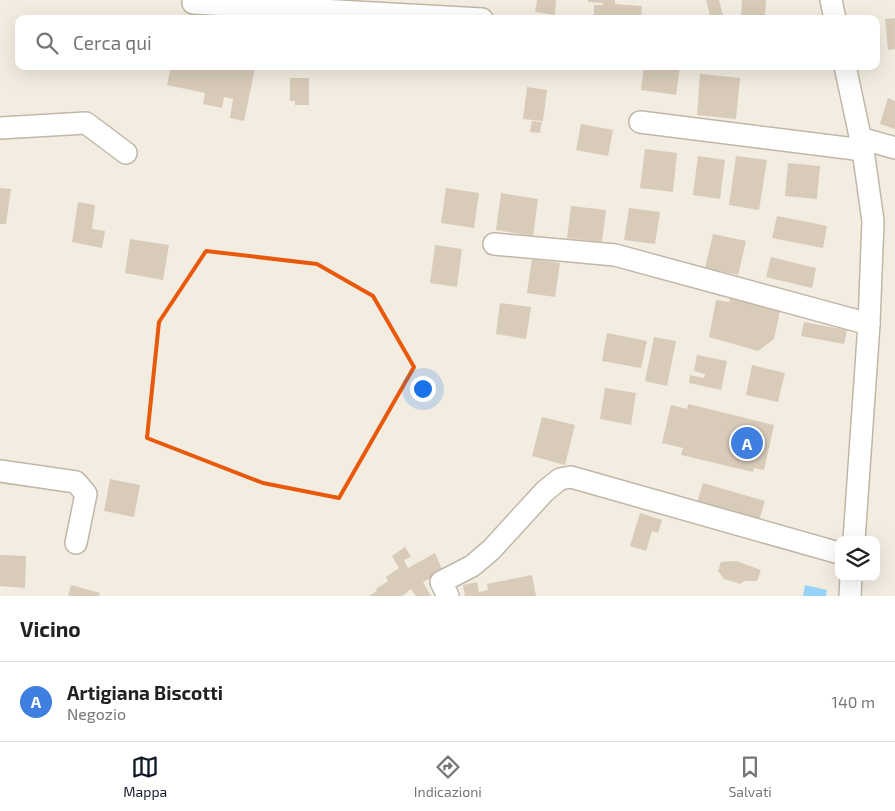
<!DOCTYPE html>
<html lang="it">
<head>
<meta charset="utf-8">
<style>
	body { margin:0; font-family:"Exo 2",sans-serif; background:#f6f6f6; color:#222 }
	.controls { position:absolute; right:15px; bottom:15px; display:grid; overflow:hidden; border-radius:10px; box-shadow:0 5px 20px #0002 }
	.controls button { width:45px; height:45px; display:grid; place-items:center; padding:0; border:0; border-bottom:1px solid #e0e0e0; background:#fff; color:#222; font:25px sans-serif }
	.you { position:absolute; left:422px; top:388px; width:18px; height:18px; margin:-12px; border:4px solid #fff; border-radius:50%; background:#1a73e8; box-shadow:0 0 0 8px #1a73e833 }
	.badge { display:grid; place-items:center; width:32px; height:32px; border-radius:50%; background:#111827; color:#fff; font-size:16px; font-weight:700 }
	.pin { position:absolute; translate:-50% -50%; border:2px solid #fff; box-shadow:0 1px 5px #0006 }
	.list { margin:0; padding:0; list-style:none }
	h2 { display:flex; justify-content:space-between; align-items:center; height:65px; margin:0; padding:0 20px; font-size:21px }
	h2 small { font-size:16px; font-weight:400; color:#767676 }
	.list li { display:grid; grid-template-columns:32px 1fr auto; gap:15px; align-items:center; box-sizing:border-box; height:80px; padding:0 20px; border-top:1px solid #e0e0e0 }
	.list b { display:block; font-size:19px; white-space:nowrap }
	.list p { margin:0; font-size:16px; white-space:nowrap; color:#767676 }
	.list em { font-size:16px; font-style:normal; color:#767676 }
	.icon { flex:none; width:28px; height:28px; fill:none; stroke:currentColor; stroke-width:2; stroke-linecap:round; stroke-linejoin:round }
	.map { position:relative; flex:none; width:895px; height:596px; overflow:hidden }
	.search { position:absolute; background:#fff; box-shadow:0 5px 20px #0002; left:15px; right:15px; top:15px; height:55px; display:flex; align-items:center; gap:12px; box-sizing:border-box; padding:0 18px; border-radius:10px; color:#767676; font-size:19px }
	.sheet { height:145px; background:#fff }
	nav { display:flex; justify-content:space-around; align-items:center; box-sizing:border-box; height:70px; border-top:1px solid #e0e0e0; background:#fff; font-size:14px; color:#767676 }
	nav a { display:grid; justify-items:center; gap:2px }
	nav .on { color:#111827 }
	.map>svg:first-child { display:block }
	.water { fill:#97d3f6 }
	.building { fill:#d8cbb9 }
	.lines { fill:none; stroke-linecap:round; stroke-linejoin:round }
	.minor-casing { stroke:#c1b7a7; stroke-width:24 }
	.minor { stroke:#fff; stroke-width:21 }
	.marked { fill:none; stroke:#e8590c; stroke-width:4; stroke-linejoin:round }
</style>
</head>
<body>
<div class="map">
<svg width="895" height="596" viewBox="0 0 895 596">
	<rect width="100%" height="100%" fill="#f3ede1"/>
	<polygon class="water" points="805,585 827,590 826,596 803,596"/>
	<g class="building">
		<polygon points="537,0 556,0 555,15 535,12"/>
		<polygon points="588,0 615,0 615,4 642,6 641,19 594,19 594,5 603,5 603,3 588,2"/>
		<polygon points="706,0 719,0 724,19 711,19"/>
		<polygon points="742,0 766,0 765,19 741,19"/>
		<polygon points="895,18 895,49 888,50 885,19"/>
		<polygon points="171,66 247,66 255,68 244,121 230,118 233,99 224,97 222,108 203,104 205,93 167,85"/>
		<polygon points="644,66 680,67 676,95 641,90"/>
		<polygon points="700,74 740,78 736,119 697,115"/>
		<polygon points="290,78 309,78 309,105 295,105 295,101 290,101"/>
		<polygon points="527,87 547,90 543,121 523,119"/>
		<polygon points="888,98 895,101 895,129 880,124"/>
		<polygon points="532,121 542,122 540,133 530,132"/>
		<polygon points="581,124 613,130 608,156 576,150"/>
		<polygon points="645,149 677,153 673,192 640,188"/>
		<polygon points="698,156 725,160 720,199 693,195"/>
		<polygon points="736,156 767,160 759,210 729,205"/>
		<polygon points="788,163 820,166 817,199 785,196"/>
		<polygon points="0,188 11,189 6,224 0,224"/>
		<polygon points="446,188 479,193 474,228 441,223"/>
		<polygon points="501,193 538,199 533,236 496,230"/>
		<polygon points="78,202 95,205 92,229 105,231 102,248 72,242"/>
		<polygon points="571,206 606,210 602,242 567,238"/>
		<polygon points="629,208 660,212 655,244 624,240"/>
		<polygon points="777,216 827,226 823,248 772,238"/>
		<polygon points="713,234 746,241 738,275 705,268"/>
		<polygon points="130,239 169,245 163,280 125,273"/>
		<polygon points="435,245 462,249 457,287 430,283"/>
		<polygon points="771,257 816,268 812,288 766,277"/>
		<polygon points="532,259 560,263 555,297 527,293"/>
		<polygon points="730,299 780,311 774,339 758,351 709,337 716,300 729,302"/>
		<polygon points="500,303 531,307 526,339 496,334"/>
		<polygon points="804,322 847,330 844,344 801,336"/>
		<polygon points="607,333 647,341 641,368 602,361"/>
		<polygon points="654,337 676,341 667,386 645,381"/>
		<polygon points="697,355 727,361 721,390 689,383 690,375 704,378 705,374 694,371"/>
		<polygon points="752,365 785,373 778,402 746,395"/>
		<polygon points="605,388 636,393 631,425 600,419"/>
		<polygon points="688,404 774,425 764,470 754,468 753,472 681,455 683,448 662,443 671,405 687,409"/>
		<polygon points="542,417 575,425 565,465 532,456"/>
		<polygon points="110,479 140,485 134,517 104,511"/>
		<polygon points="703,483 765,501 759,521 697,503"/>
		<polygon points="640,513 662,520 658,533 652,531 646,551 630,546"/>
		<polygon points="405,547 411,557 404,560 408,568 435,553 443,572 423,582 431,596 416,596 411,589 402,596 369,596 377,591 376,589 388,581 386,577 399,568 392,556"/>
		<polygon points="0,555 26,556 25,588 0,586"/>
		<polygon points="736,561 761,570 757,581 744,581 740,584 724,579 718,571 721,562"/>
		<polygon points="532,575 536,596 465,596 463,585 477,582 479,592 488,590 487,584"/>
		<polygon points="71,585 100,593 99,596 68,596"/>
	</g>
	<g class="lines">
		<g class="minor-casing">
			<g id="minor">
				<polyline points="831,0 835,19"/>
				<polyline points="193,3 482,19"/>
				<polyline points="845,66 863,150 873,221 869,324 854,540"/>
				<polyline points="640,122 863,150"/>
				<polyline points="0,128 86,123 126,153"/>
				<polyline points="860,138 895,148"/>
				<polyline points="494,244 615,255 869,324"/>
				<polyline points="0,471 76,482 86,494 76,543"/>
				<polyline points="448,596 441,582 472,566 491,550 545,491 560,479 571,477 839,553"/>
				<polyline points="850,596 851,577"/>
			</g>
		</g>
		<use href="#minor" class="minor"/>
	</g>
	<path class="marked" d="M206 251 317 264 373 296 414 367 339 498 263 483 147 438 159 322Z"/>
</svg>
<div class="controls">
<button><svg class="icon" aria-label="layers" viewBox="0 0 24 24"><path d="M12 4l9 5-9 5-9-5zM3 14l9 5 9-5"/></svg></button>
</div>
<div class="you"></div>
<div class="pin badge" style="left:747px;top:443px;background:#3f7fe0">A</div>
<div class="search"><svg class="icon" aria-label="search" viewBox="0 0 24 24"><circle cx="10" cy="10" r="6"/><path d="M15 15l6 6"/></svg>Cerca qui</div>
</div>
<section class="sheet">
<h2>Vicino<small></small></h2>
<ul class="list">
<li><span class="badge" style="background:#3f7fe0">A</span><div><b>Artigiana Biscotti</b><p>Negozio</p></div><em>140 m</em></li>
</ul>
</section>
<nav>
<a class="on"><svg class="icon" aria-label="map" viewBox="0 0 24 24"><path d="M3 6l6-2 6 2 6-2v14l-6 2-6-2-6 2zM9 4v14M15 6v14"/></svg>Mappa</a>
<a><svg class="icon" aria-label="directions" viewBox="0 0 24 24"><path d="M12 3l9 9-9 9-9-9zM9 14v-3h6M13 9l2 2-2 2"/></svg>Indicazioni</a>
<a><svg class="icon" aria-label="saved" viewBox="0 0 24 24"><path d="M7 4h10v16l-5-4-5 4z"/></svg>Salvati</a>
</nav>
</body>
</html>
